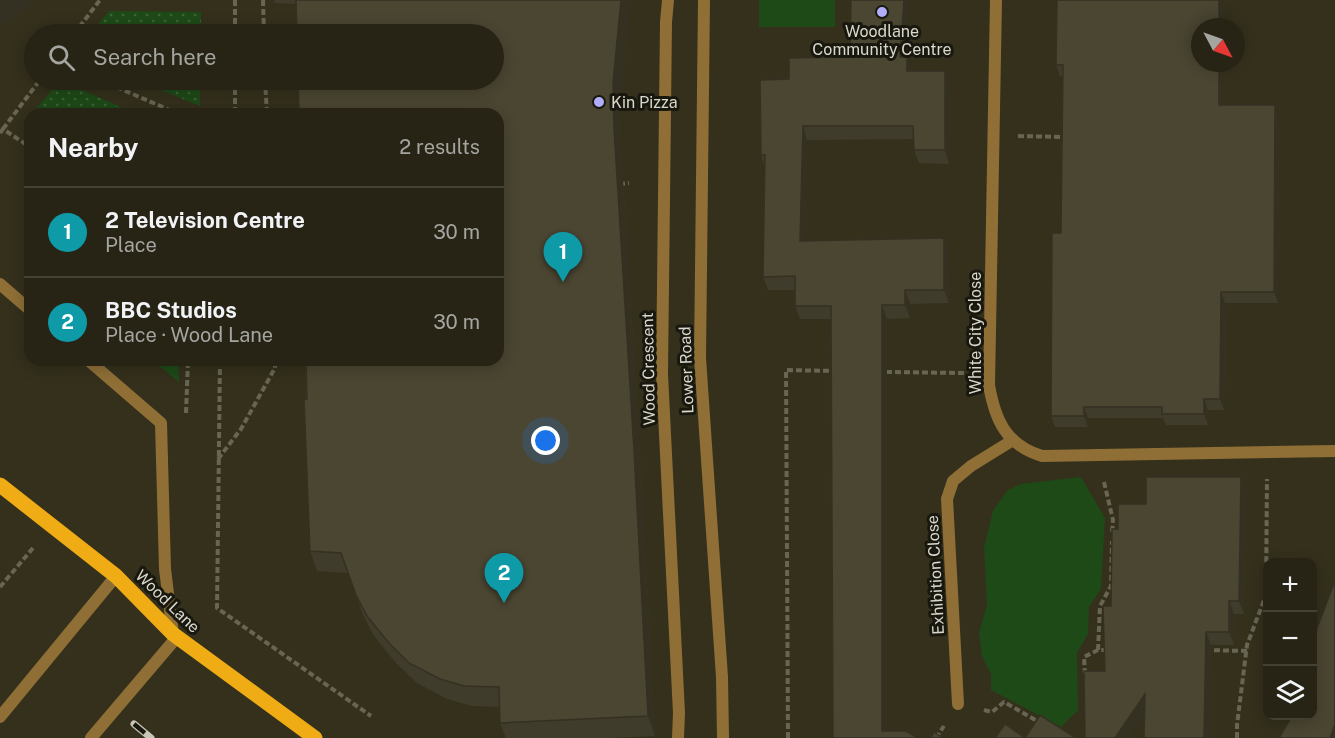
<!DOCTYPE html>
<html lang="en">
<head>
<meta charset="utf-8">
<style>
	body { margin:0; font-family:"Public Sans",sans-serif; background:#333022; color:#f1f3f6 }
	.controls { position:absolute; right:18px; bottom:18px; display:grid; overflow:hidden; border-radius:12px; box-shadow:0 3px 15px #0003 }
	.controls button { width:54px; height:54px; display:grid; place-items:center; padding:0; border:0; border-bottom:2px solid #434134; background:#272415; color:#f1f3f6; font:30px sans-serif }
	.compass { position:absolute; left:1191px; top:18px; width:54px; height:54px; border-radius:50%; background:#272415; box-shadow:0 3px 15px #0003; rotate:131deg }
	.you { position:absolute; left:546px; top:441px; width:21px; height:21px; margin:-15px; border:4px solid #fff; border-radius:50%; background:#1a73e8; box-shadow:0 0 0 9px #1a73e833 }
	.badge { display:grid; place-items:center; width:39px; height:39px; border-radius:50%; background:#b2adf9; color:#fff; font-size:20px; font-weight:700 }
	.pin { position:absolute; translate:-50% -50px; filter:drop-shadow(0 2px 3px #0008) }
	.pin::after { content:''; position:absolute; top:32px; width:21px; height:18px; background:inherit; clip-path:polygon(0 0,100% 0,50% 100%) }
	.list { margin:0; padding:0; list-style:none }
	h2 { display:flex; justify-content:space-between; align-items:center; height:78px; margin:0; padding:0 24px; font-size:26px }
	h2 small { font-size:20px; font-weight:400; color:#a4a4a0 }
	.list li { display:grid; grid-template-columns:39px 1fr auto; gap:18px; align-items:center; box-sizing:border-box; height:90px; padding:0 24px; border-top:2px solid #434134 }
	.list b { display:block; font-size:22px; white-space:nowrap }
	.list p { margin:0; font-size:20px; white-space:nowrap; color:#a4a4a0 }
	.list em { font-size:20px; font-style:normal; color:#a4a4a0 }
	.icon { flex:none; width:33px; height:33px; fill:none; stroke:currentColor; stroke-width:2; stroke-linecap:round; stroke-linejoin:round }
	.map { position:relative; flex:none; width:1335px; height:738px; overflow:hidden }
	.search { position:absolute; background:#272415; box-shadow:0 3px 15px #0003; left:24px; top:24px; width:480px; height:66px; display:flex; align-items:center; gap:15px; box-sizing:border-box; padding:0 21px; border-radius:33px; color:#a4a4a0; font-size:22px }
	.panel { position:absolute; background:#272415; box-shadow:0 3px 15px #0003; left:24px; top:108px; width:480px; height:258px; border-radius:18px }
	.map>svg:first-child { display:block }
	.grass { fill:url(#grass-tufts) }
	.park { fill:#1e4a18 }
	.garden { fill:url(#garden-dots) }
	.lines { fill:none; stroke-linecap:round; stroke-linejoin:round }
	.path { stroke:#686553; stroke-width:4; stroke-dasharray:6 3; stroke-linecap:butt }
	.service { stroke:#8f6f36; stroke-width:12 }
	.minor { stroke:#8f6f36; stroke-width:12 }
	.primary { stroke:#efac15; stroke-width:15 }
	.rail-casing { stroke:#c8c6b9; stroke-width:7 }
	.rail { stroke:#19180f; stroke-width:4.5; stroke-dasharray:14; stroke-linecap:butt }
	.wall { fill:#403c2b }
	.shaded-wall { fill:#343123 }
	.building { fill:#4b4632; stroke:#343123; stroke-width:1.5 }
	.poi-dot { fill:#b2adf9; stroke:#19180f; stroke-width:2 }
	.labels { text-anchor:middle; stroke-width:6; stroke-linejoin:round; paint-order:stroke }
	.poi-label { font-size:16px; fill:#dad8cc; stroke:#19180f }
	.street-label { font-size:16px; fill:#dad8cc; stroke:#19180f }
</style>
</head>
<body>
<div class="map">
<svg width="1335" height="738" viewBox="0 0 1335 738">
	<defs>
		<pattern id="grass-tufts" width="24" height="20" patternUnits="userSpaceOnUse" patternTransform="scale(1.5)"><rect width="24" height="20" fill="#1e4a18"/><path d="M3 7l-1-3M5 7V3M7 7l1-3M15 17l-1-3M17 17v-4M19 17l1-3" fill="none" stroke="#3e6338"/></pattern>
		<pattern id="garden-dots" width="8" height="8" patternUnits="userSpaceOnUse" patternTransform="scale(1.5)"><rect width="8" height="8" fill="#1e4a18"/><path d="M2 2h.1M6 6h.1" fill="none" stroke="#3e6338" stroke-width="1.8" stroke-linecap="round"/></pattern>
	</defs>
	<rect width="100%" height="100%" fill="#34301c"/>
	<polygon class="grass" points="152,360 178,360 179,382"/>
	<g class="park">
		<rect x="759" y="0" width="76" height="27"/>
		<polygon points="1081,477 1105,518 1101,589 1089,607 1088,634 1077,653 1078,710 1061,727 991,690 991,674 982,656 979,633 987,605 984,548 993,511 1007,491 1020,484"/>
	</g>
	<g class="garden">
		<polygon points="109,11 201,12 201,34 90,34"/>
		<polygon points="60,80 136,114 32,114"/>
		<polygon points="137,80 200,80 200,106"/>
	</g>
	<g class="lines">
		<g class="path">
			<polyline points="235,0 235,34"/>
			<polyline points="263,0 264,34"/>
			<polyline points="74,34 100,0"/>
			<polyline points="100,80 179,114"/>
			<polyline points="235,80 235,114"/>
			<polyline points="265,80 267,114"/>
			<polyline points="3,129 40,80"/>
			<polyline points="0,133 3,129 30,147"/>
			<polyline points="1018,136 1065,137"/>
			<polyline points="619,184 629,183"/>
			<polyline points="220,360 217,608 371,716"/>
			<polyline points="886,372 964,373"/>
			<polyline points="186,413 188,360"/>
			<polyline points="218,459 241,429 275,368 275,360"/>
			<polyline points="1104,482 1113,520 1112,534"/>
			<polyline points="0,587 33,548"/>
			<polyline points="1098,650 1100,606 1111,586 1112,541"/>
			<polyline points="1205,650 1247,651"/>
			<polyline points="1085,674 1084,657 1098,650 1109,650"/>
			<polyline points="984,710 992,712 1004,702 1039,722"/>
			<polyline points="788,738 786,370 836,371"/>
			<polyline points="936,738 944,726"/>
			<polyline points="1237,738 1237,725 1247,645 1266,595 1267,479"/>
		</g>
		<g class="service">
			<polyline points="668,0 666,22 662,374 679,713 678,738"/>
			<polyline points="704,0 700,358 722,677 723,738"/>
			<polyline points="0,284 30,310"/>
			<polyline points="88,360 161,423 165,569 173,634"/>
			<polyline points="958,704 947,499 953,481 971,466 1013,440"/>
			<polyline points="0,717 116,576"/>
			<polyline points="91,738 177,637"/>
		</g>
		<path class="minor" d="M996 0 989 385C995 420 1006 445 1042 456L1335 451"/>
		<polyline class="primary" points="0,485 116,576 173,634 315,738"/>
		<g class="rail-casing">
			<polyline id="rail" points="134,724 151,738"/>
		</g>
		<use href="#rail" class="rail"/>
	</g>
	<g class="wall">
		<polygon points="274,0 630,0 620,103 621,149 641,470 655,736 610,738 506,738 500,723 500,707 472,706 447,699 417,683 396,663 374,636 363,615 348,573 317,571 310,551 296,4 275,3"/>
		<polygon points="1223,10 1223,27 1200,27 1223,105 1279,116 1278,303 1225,303 1224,410 1208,410 1208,425 1166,425 1163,418 1088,418 1088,427 1055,427 1051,416 1061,233 1062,76 1060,76 1056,65"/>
		<polygon points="850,57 906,57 912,71 950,84 949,164 919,163 914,150 914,139 807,140 805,241 944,238 948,251 949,303 910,304 910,318 887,319 887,731 833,738 831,319 800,319 795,306 795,290 768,290 763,277 764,165 761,155 789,79"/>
		<polygon points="1246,490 1244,614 1234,614 1234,645 1211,645 1144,715 1129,738 1105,671 1118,529 1146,504"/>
	</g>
	<g class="shaded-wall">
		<polygon points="0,0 33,0 34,1 0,26"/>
		<polygon points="621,0 630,0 620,103 621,149 641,470 655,736 648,716 614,129 613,83"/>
		<polygon points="904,0 910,0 905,70 900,57"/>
		<polygon points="1219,0 1223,10 1223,27 1219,27"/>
		<polygon points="907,57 912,70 912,84 907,71"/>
		<polygon points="1219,63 1223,63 1223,116 1219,105"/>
		<polygon points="945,71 950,84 949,164 945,150"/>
		<polygon points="1275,105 1279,116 1278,303 1274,292"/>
		<polygon points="803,126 807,140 805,254 800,241"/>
		<polygon points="944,238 948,251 949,303 944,290"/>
		<polygon points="905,290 910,304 910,318 905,305"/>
		<polygon points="1221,292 1225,303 1224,410 1220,399"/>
		<polygon points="882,305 887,319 887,738 882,731"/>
		<polygon points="1204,399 1208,410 1208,425 1204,414"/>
		<polygon points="1084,407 1088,418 1088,427 1084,416"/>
		<polygon points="1241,477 1246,490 1244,614 1239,601"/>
		<polygon points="1229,601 1234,614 1234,645 1229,632"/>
		<polygon points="1206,632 1211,645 1209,738 1204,738"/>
		<polygon points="1145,694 1150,707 1129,738 1115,738"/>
		<polygon points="1335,724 1335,738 1330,738"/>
	</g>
	<g class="building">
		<polygon points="296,0 621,0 613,83 614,129 634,450 648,716 500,723 499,687 464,686 440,679 409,663 389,643 367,616 356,595 341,553 310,551 304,399 307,399 306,360 498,360 498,114 299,114 298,80 494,80 494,34 297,34"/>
		<polygon points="851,0 904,0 900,57 907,57 907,71 945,71 945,150 914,150 913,126 803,126 800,241 944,238 944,290 905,290 905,305 882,305 882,731 906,731 918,738 833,738 831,306 795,306 795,276 763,277 765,155 761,155 760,80 789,79 789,58 850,57"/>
		<polygon points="1057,0 1219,0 1219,27 1200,27 1200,63 1219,63 1219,105 1275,105 1274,292 1221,292 1220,399 1204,399 1204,414 1162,414 1162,407 1084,407 1084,416 1051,416 1052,233 1061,233 1063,65 1056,65"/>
		<polygon points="1146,477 1241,477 1239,601 1229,601 1229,632 1206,632 1204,738 1144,738 1145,694 1115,738 1085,738 1084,671 1105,671 1103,606 1111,606 1112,529 1118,529 1118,504 1146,504"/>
		<polygon points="1335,581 1335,724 1330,738 1279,738 1292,716 1312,716 1312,641"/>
		<polygon points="1040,715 1076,738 1025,738"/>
		<polygon points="1005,724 1025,738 995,738"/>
		<polygon points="934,732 943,738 931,738"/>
	</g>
	<g class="poi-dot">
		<circle cx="882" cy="12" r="6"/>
		<circle cx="599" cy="102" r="6"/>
	</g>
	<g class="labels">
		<g class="poi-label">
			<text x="882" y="37">Woodlane<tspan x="882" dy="18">Community Centre</tspan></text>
			<text x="611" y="108" text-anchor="start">Kin Pizza</text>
		</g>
		<g class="street-label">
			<text transform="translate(975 333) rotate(-90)" y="6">White City Close</text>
			<text transform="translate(648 369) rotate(-91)" y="6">Wood Crescent</text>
			<text transform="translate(686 370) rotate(-92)" y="6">Lower Road</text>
			<text transform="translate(935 575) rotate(-93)" y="6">Exhibition Close</text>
			<text transform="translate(168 601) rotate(44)" y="6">Wood Lane</text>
		</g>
	</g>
</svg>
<div class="controls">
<button>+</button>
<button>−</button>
<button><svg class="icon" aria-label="layers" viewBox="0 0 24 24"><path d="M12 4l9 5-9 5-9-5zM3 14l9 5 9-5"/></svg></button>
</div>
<svg class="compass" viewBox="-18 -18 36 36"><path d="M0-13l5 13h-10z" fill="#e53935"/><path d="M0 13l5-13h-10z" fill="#a4a4a0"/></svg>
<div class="you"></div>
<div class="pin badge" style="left:563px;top:282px;background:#0f9aa8">1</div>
<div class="pin badge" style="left:504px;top:603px;background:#0f9aa8">2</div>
<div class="search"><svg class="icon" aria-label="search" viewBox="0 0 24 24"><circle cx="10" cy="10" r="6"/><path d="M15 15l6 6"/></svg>Search here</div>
<section class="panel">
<h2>Nearby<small>2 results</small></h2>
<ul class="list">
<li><span class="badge" style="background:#0f9aa8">1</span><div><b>2 Television Centre</b><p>Place</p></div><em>30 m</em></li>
<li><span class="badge" style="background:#0f9aa8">2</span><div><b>BBC Studios</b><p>Place · Wood Lane</p></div><em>30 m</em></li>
</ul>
</section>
</div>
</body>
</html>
